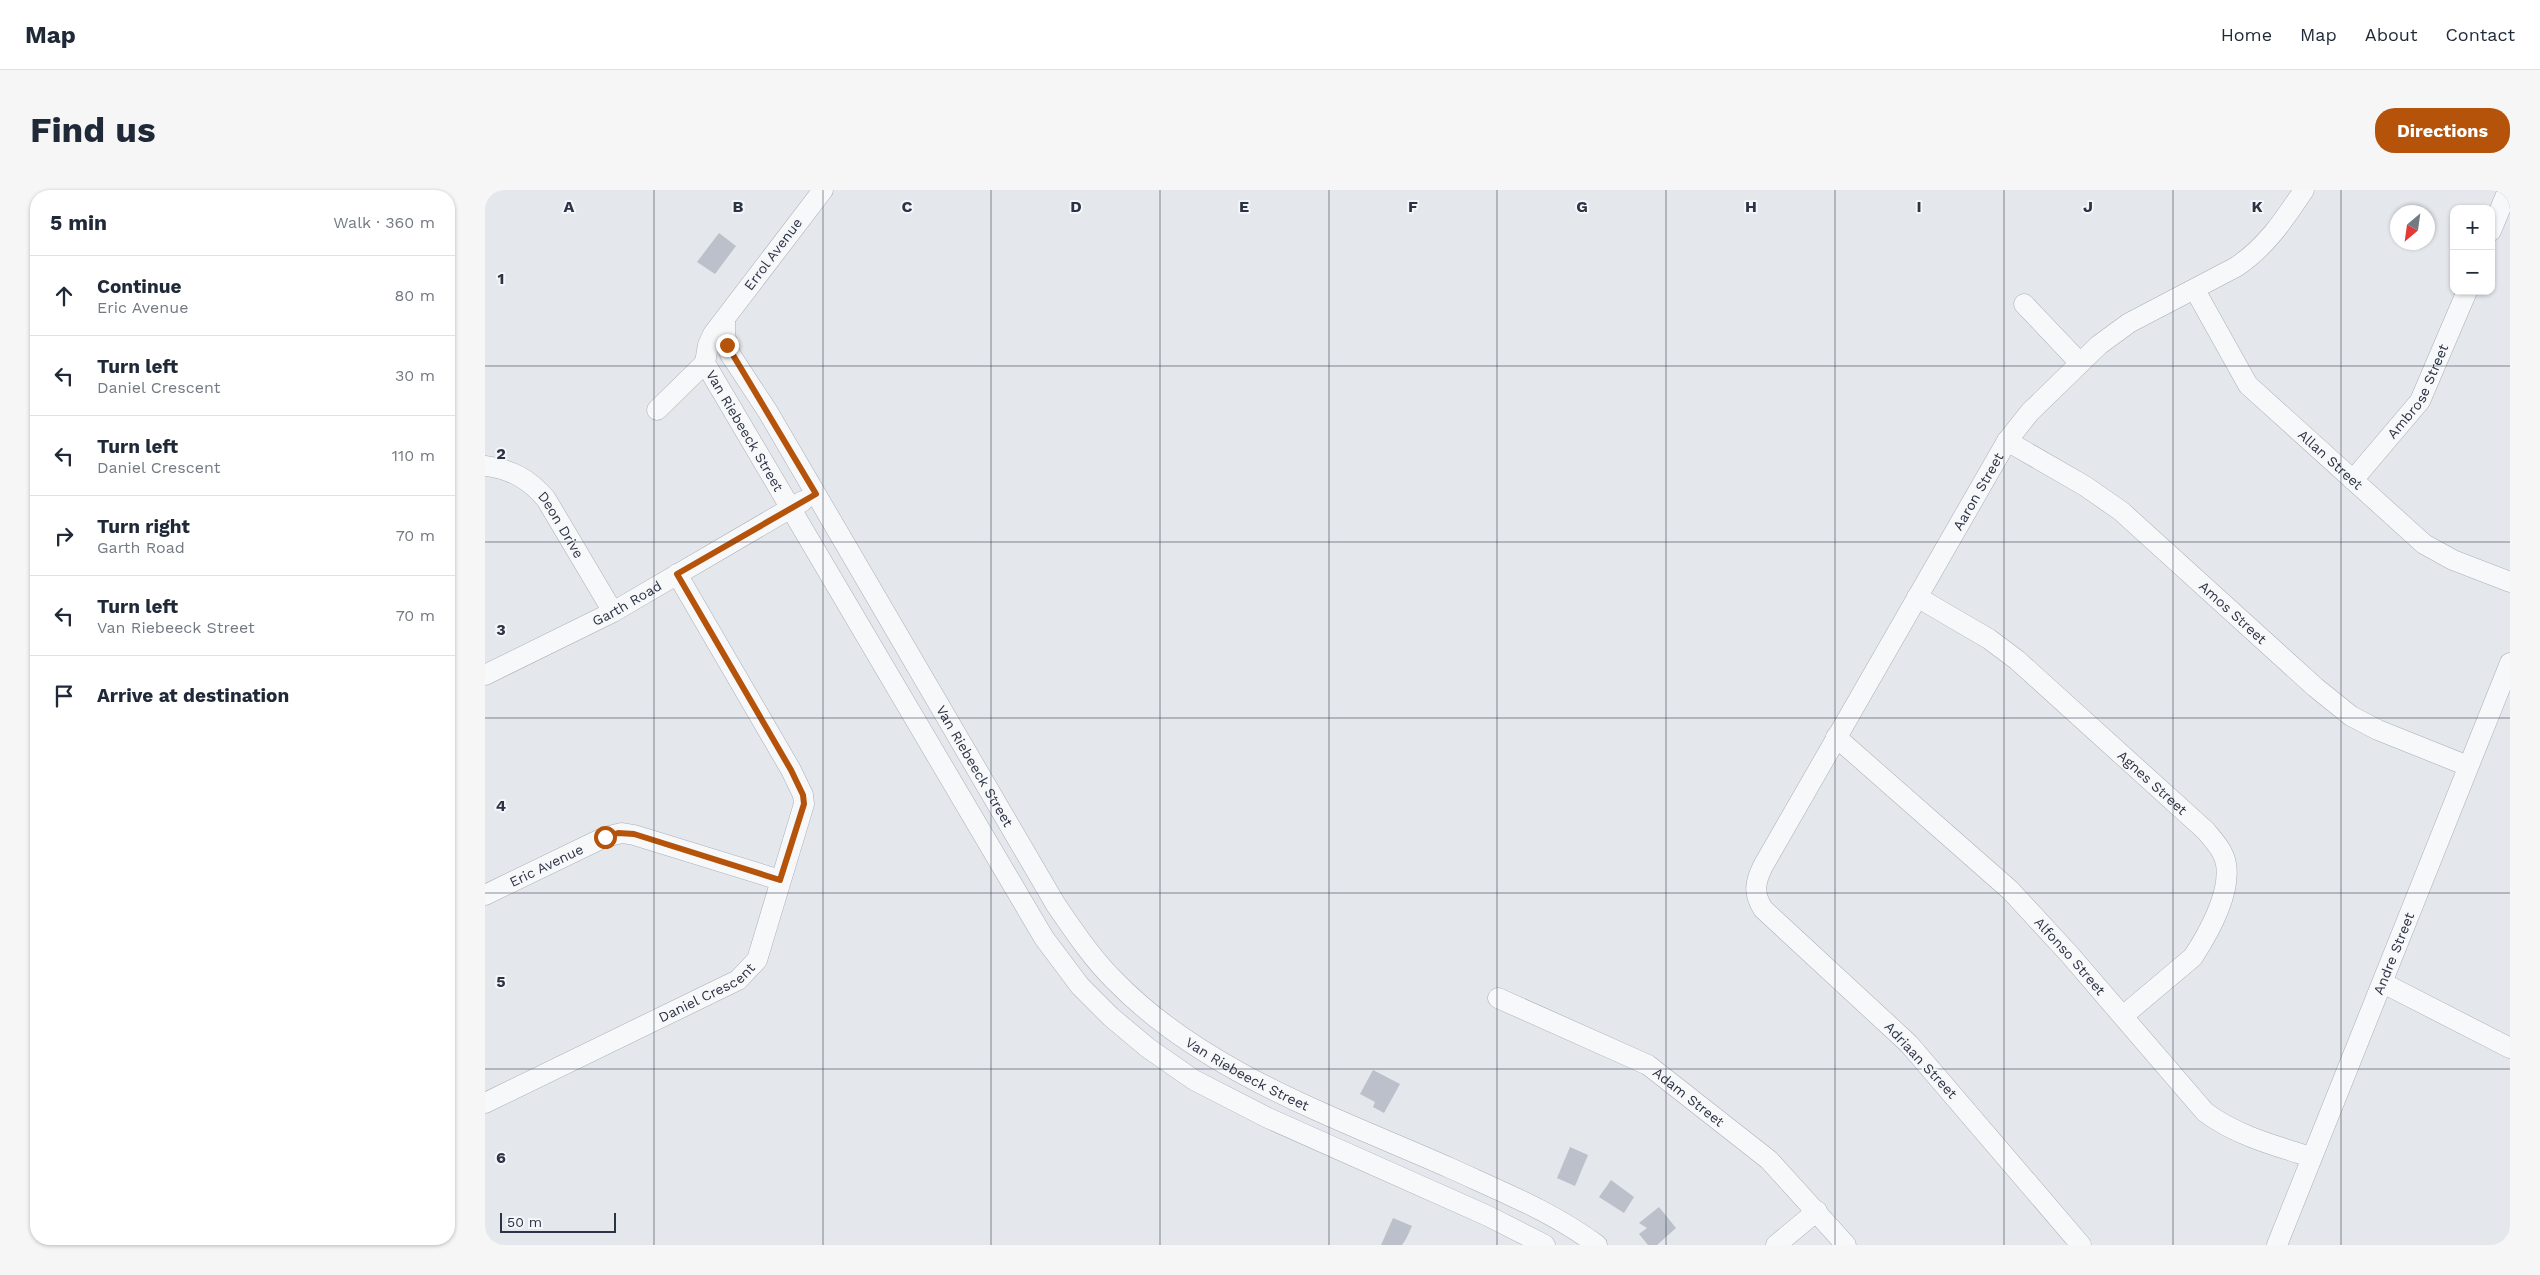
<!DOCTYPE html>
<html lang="en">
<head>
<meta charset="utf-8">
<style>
	body { margin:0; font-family:"Work Sans",sans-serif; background:#f6f6f7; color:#1f2937 }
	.controls { position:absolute; right:15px; top:15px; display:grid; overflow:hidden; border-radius:10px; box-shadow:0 1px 4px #0004 }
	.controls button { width:45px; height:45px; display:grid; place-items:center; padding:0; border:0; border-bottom:1px solid #e0e1e3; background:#fff; color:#1f2937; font:25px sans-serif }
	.compass { position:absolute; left:1905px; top:15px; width:45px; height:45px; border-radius:50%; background:#fff; box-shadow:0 1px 4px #0004; rotate:209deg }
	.scale { position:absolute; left:15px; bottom:12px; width:116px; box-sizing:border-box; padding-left:5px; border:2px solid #2b3445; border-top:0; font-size:14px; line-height:18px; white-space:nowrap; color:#2b3445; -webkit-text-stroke:4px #f4f6f9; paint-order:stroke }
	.stop { position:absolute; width:15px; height:15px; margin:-11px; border:4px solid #b45309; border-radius:50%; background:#fff }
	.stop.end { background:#b45309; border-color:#fff; box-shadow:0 1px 5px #0008 }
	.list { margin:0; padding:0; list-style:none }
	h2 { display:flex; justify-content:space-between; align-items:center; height:65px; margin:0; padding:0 20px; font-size:21px }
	h2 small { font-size:16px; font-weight:400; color:#747a83 }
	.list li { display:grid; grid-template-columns:32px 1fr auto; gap:15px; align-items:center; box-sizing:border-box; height:80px; padding:0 20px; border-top:1px solid #e0e1e3 }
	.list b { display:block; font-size:19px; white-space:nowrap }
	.list p { margin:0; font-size:16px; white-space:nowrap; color:#747a83 }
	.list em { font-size:16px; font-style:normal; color:#747a83 }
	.icon { flex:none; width:28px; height:28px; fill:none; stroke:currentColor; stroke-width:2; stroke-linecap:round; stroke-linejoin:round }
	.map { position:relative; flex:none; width:2025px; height:1055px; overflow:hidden; border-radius:20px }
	header { display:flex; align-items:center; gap:30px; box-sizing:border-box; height:70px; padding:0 25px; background:#fff; border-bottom:1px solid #e0e1e3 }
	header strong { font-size:24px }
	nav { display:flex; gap:28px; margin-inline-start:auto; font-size:18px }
	.intro { display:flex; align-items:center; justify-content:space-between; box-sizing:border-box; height:120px; padding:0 30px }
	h1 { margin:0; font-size:35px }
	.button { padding:12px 22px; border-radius:20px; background:#b45309; color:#fff; font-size:18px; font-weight:700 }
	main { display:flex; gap:30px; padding:0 30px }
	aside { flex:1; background:#fff; border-radius:20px; box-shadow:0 1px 4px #0004 }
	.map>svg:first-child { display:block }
	.building { fill:#bbc0ca }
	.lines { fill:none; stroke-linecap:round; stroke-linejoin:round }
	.minor-casing { stroke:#a9aeb7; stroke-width:21 }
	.minor { stroke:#f7f8fa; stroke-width:20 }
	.route { stroke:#b45309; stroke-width:6 }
	.grid { fill:none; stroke:#2b3445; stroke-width:1; stroke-opacity:0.55 }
	.labels { text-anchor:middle; stroke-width:4; stroke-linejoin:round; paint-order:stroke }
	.street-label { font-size:14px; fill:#2b3445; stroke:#f4f6f9 }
	.grid-label { font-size:16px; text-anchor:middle; font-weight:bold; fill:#2b3445; stroke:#f4f6f9; stroke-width:4; stroke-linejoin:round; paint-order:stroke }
</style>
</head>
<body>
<header>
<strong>Map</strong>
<nav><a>Home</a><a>Map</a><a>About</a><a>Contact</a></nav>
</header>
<div class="intro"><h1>Find us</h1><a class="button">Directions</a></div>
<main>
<aside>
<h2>5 min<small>Walk · 360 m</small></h2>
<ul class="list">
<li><svg class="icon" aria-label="ahead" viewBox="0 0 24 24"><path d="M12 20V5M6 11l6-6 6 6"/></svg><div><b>Continue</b><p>Eric Avenue</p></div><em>80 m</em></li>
<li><svg class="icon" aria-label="left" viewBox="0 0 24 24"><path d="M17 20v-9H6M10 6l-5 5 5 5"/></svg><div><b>Turn left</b><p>Daniel Crescent</p></div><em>30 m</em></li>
<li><svg class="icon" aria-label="left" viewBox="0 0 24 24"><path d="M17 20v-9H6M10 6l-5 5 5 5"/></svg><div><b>Turn left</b><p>Daniel Crescent</p></div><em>110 m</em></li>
<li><svg class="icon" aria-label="right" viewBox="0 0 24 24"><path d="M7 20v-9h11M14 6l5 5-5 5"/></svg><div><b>Turn right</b><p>Garth Road</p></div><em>70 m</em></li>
<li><svg class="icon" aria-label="left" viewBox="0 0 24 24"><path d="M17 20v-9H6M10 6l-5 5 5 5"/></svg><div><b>Turn left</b><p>Van Riebeeck Street</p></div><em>70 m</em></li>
<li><svg class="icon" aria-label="arrive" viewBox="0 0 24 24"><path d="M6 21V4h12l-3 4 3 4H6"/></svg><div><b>Arrive at destination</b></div></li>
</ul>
</aside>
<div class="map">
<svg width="2025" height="1055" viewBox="0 0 2025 1055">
	<rect width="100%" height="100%" fill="#e4e7ec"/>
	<g class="building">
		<polygon points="234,43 251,56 230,84 212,72"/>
		<polygon points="888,880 915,894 899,923 888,917 890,912 875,904"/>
		<polygon points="1085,957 1103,965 1090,996 1072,988"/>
		<polygon points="1126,990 1149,1007 1139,1023 1114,1007"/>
		<polygon points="1174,1017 1191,1038 1172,1055 1163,1055 1154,1044 1162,1038 1154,1033"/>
		<polygon points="908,1028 927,1036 921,1049 917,1055 896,1055"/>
	</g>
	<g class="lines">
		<g class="minor-casing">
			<g id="minor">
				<path id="s1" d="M338 0 228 144 223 155 220 173 559 748 595 796 626 827 663 858 709 890 783 928 1003 1026 1060 1055"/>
				<polyline points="2006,41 2023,0"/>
				<path id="s2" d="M1710 100 1763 195 1939 354 1968 370 2025 392"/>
				<polyline points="1539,114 1595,173"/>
				<path id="s3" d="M240 129V145L245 164 283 222 571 715C589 741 606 767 629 790 718 882 850 927 965 978 1015 1001 1068 1022 1112 1055"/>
				<polyline points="172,220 220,173"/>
				<path id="s4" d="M1522 251 1600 296 1636 321 1830 497 1866 526 1893 540 1983 576"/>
				<path id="s5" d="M0 276C26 279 44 289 61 309L128 422"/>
				<path id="s6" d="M1868 290 1935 211 1982 101"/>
				<path id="s7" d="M1432 407 1504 449 1532 470 1721 641C1729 651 1739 661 1741 674 1746 703 1723 744 1708 767L1638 826"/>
				<path id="s8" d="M0 485 128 422 318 311"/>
				<path id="s9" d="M1351 547 1525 700 1585 765 1720 922C1750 945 1791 956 1826 967"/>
				<path id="s10" d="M0 705 120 647 137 643 149 645 295 690"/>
				<polyline points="1898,793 2025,858"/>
				<path id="s11" d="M1013 808 1163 875 1284 970 1361 1055"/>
				<path id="s12" d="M0 913 253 790 272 770 319 614 318 605 306 580 192 384"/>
				<polyline points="1291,1055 1332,1021"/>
				<path id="s13" d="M1596 1055 1424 854 1278 719C1268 703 1270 692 1278 676L1522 251 1545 222 1614 155 1644 133 1751 77C1781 57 1799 30 1819 0"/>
				<path id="s14" d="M1792 1055 2025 473"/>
			</g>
		</g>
		<use href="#minor" class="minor"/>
	</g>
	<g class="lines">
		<polyline class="route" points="120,647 133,643 149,644 295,690 319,614 318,605 306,580 192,384 331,304 242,155"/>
	</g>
	<path class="grid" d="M169 0V1055M338 0V1055M506 0V1055M675 0V1055M844 0V1055M1012 0V1055M1181 0V1055M1350 0V1055M1519 0V1055M1688 0V1055M1856 0V1055M0 176H2025M0 352H2025M0 528H2025M0 703H2025M0 879H2025"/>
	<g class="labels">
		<g class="street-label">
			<text transform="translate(288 64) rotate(-53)" y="5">Errol Avenue</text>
			<text dy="5" stroke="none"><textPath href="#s6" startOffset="111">Ambrose Street</textPath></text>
			<text dy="5" stroke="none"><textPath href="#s1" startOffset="290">Van Riebeeck Street</textPath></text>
			<text dy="5" stroke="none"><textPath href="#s2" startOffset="220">Allan Street</textPath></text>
			<text dy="5" stroke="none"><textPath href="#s13" startOffset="941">Aaron Street</textPath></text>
			<text dy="5" stroke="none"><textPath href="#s5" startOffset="101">Deon Drive</textPath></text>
			<text dy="5" stroke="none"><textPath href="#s8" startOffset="159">Garth Road</textPath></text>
			<text dy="5" stroke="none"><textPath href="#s4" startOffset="285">Amos Street</textPath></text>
			<text dy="5" stroke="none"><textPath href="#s3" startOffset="515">Van Riebeeck Street</textPath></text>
			<text dy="5" stroke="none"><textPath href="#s7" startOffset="301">Agnes Street</textPath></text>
			<text dy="5" stroke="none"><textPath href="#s10" startOffset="68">Eric Avenue</textPath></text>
			<text dy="5" stroke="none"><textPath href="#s14" startOffset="314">Andre Street</textPath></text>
			<text dy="5" stroke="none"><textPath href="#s9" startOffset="321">Alfonso Street</textPath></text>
			<text dy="5" stroke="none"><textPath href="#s12" startOffset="248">Daniel Crescent</textPath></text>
			<text transform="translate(1436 870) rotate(47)" y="5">Adriaan Street</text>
			<text dy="5" stroke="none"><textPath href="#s3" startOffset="935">Van Riebeeck Street</textPath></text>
			<text dy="5" stroke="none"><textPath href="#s11" startOffset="216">Adam Street</textPath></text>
		</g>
	</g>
	<g class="grid-label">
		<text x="84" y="22">A</text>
		<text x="253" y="22">B</text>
		<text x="422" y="22">C</text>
		<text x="591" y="22">D</text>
		<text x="759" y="22">E</text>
		<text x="928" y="22">F</text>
		<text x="1097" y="22">G</text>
		<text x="1266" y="22">H</text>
		<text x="1434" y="22">I</text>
		<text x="1603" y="22">J</text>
		<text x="1772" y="22">K</text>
		<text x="16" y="94">1</text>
		<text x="16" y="269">2</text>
		<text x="16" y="445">3</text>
		<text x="16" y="621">4</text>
		<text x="16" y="797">5</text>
		<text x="16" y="973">6</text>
	</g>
</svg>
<div class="controls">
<button>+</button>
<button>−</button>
</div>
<svg class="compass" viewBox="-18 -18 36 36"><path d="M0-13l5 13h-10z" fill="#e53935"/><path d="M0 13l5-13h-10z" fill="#747a83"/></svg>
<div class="scale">50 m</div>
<div class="stop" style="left:120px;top:647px"></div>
<div class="stop end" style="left:242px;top:155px"></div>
</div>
</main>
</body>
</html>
